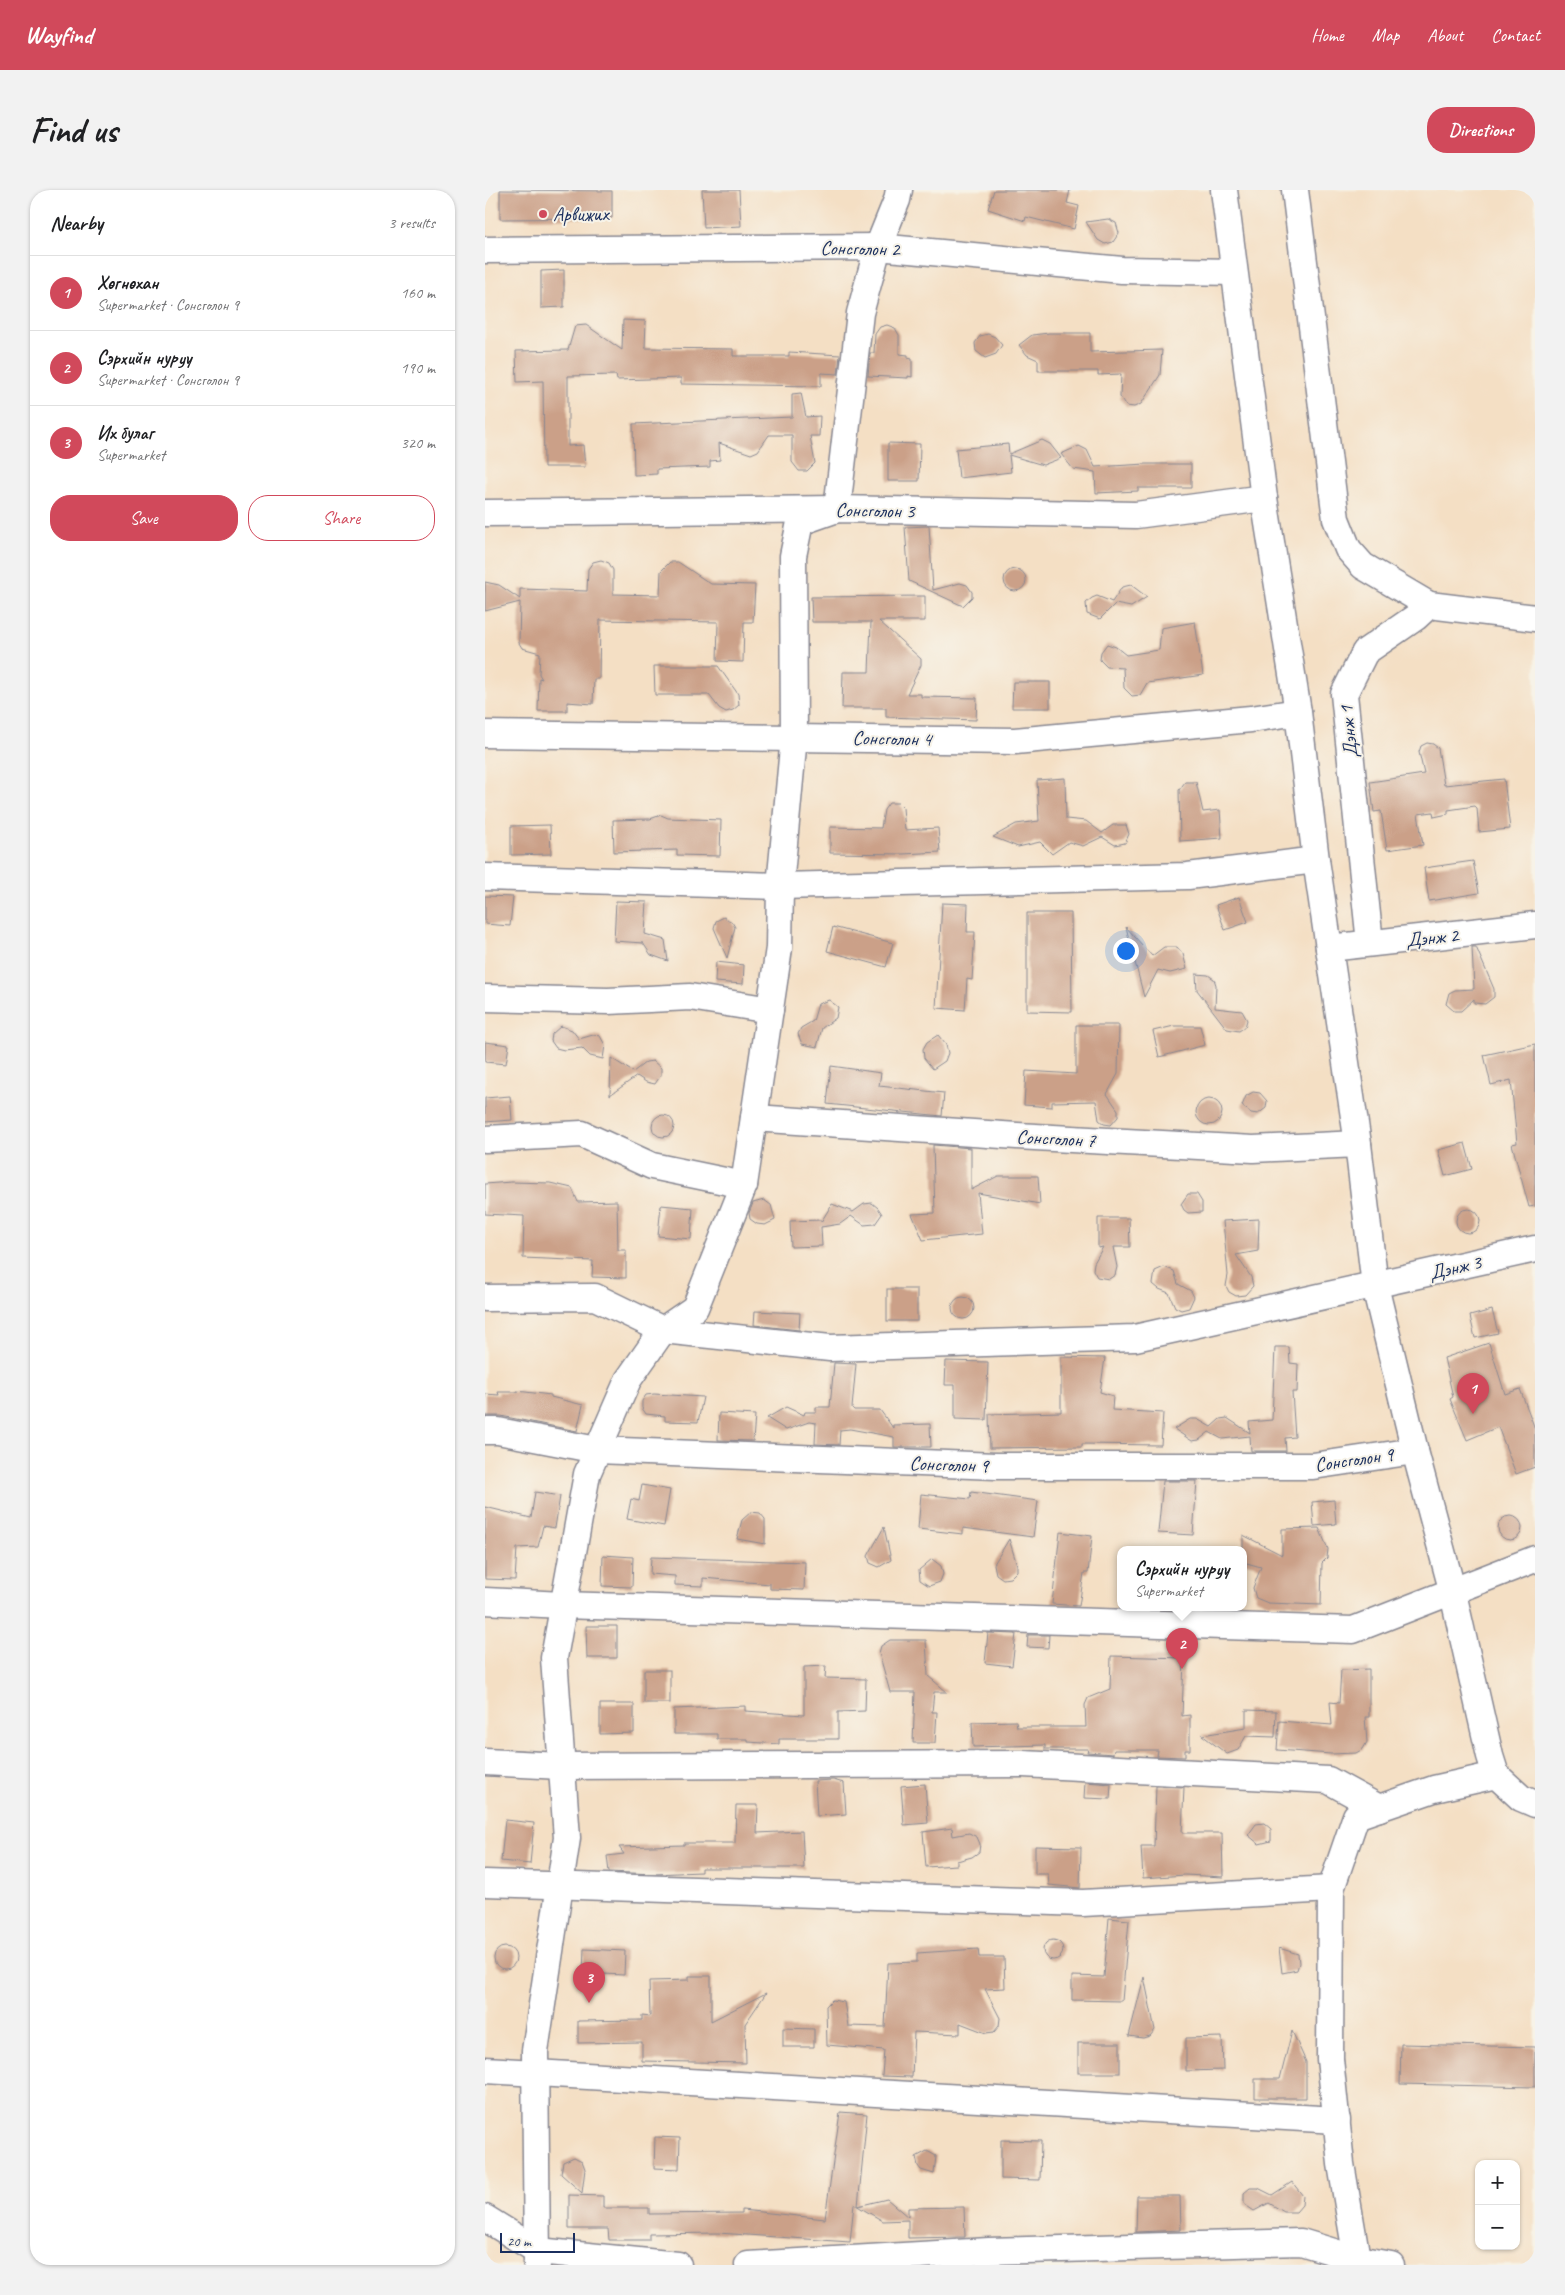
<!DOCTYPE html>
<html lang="en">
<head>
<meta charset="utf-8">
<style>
	body { margin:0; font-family:Caveat,sans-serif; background:#f2f2f2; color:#202124 }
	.controls { position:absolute; right:15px; bottom:15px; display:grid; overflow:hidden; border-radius:10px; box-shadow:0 1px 4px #0004 }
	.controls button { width:45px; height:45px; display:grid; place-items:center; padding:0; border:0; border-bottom:1px solid #e0e0e0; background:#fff; color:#202124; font:25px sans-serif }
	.scale { position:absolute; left:15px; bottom:12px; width:75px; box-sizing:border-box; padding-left:5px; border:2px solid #1b2f5e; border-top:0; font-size:14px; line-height:18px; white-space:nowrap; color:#1b2f5e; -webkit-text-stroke:4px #f7f3e8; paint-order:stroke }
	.you { position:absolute; left:640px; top:760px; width:18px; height:18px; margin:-12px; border:4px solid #fff; border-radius:50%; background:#1a73e8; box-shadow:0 0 0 8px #1a73e833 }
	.badge { display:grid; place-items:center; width:32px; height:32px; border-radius:50%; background:#d1495b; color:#fff; font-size:16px; font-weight:700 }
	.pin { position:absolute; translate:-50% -41px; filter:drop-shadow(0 1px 2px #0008) }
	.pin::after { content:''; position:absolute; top:26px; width:18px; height:15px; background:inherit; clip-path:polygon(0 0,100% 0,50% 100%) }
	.popup { position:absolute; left:632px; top:1356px; width:130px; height:65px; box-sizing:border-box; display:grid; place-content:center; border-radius:10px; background:#fff; filter:drop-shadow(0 1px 4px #0005); font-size:16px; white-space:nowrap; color:#757577 }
	.popup b { font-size:19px; color:#202124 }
	.popup::after { content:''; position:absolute; left:50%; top:100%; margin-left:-10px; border:10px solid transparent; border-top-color:#fff }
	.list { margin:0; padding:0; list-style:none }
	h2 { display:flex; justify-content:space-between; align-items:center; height:65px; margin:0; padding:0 20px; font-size:21px }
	h2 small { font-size:16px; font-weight:400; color:#757577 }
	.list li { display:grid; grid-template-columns:32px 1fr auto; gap:15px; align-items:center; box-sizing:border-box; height:75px; padding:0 20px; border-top:1px solid #e0e0e0 }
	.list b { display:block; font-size:19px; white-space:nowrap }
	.list p { margin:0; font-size:16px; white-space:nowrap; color:#757577 }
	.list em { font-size:16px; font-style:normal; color:#757577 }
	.actions { display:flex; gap:10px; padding:15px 20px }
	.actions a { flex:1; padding:11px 0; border:1px solid #d1495b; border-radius:20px; text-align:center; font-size:18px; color:#d1495b }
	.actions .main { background:#d1495b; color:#fff }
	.map { position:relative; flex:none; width:1050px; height:2075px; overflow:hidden; border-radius:20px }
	header { display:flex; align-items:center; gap:30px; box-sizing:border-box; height:70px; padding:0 25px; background:#d1495b; color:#fff }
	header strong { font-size:24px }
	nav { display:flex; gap:28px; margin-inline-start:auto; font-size:18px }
	.intro { display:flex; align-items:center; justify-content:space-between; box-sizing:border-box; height:120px; padding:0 30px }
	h1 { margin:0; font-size:35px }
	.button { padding:12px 22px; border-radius:20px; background:#d1495b; color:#fff; font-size:18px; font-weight:700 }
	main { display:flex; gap:30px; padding:0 30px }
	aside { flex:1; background:#fff; border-radius:20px; box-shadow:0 1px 4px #0004 }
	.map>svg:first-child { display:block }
	.building { fill:#cba088 }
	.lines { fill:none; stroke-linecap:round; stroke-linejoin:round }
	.street-casing { stroke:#888791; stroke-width:29 }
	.street { stroke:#fff; stroke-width:26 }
	.poi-dot { fill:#d1495b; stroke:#f7f3e8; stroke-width:2 }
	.labels { text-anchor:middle; stroke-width:4; stroke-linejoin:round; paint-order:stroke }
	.poi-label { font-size:20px; fill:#1b2f5e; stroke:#f7f3e8; text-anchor:start }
	.street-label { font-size:20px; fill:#1b2f5e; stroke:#f7f3e8 }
</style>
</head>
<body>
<header>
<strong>Wayfind</strong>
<nav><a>Home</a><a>Map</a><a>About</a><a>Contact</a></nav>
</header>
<div class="intro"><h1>Find us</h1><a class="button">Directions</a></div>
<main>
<aside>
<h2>Nearby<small>3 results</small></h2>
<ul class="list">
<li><span class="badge">1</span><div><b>Хөгнөхан</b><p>Supermarket · Сонсголон 9</p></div><em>160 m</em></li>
<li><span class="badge">2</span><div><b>Сэрхийн нуруу</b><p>Supermarket · Сонсголон 9</p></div><em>190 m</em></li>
<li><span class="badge">3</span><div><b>Их булаг</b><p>Supermarket</p></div><em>320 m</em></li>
</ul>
<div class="actions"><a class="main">Save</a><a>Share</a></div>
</aside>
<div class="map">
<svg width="1050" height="2075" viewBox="0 0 1050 2075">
	<rect width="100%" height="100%" fill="#f7f3e8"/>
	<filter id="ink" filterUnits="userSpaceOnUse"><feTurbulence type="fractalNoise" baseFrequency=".02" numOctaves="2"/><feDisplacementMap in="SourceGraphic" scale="10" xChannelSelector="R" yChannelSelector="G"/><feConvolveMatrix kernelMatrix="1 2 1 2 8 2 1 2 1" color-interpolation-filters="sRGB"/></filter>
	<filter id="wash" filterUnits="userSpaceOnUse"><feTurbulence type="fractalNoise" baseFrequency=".0096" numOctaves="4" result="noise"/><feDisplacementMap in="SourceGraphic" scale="20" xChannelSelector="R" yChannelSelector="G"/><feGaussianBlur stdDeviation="1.12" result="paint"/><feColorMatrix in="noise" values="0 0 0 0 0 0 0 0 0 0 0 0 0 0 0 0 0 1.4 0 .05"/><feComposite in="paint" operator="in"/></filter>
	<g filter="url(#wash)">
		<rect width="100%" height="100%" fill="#f4dfc4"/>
		<g id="blocks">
			<g class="building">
				<polygon points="15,0 127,1 127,28 15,29"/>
				<polygon points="217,0 254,0 256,36 219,38"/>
				<polygon points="509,0 585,0 582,13 594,16 589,39 541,27 540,31 503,19"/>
				<polygon points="623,29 631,33 634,43 628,52 620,54 613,50 601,32"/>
				<polygon points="79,80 79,117 56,118 56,81"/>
				<polygon points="138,130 161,131 160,158 248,159 248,166 304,166 304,162 355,165 353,184 336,183 336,196 196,194 196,188 132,190 131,185 83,186 83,256 98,255 100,277 59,277 58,191 32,192 31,161 83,160 90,136 101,135 137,160"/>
				<polygon points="402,135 410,138 414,145 414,164 423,165 423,168 427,169 427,187 423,186 423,188 383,186 385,163 389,163 390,144 395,137"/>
				<polygon points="564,143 605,143 605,162 677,160 675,185 656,214 649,217 641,216 635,207 636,184 613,185 613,181 553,181 553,170 542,165 534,155 547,145"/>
				<polygon points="503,144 510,147 517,155 511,164 500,168 491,161 490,153 495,146"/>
				<polygon points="316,203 321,227 335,226 334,246 325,246 330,273 322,281 314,281 307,272 307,245 284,245 273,261 266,264 234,253 235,270 225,271 225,277 172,279 172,284 149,285 148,234 307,227 307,204"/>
				<polygon points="557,250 565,254 576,268 558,275 524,265 526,282 474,288 471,259 523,254 524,264"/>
				<polygon points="403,253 435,254 434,291 403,291"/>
				<polygon points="594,256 602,260 610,277 661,274 706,274 706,298 653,298 653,301 611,303 610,282 588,279 576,264"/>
				<polygon points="444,336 448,400 475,393 482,395 487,402 487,407 478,416 424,391 420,337"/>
				<polygon points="116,370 124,373 128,380 128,404 175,405 176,381 185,372 193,372 226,394 270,395 268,432 259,432 258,472 232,471 233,432 115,430 114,489 109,489 108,514 82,512 82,521 53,521 54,488 57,489 54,484 55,463 37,458 34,453 35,412 0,421 0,392 14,395 35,409 35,399 102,401 103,379 108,372"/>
				<circle cx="530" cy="390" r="11"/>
				<polygon points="646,395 662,407 646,417 630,414 615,429 602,424 601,413 607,408 612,406 627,412 637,397"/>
				<polygon points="440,406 440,431 394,431 436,469 436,475 422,504 436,504 436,507 492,508 491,530 401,527 401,518 357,518 358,482 384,482 386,432 327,432 326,407"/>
				<polygon points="710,432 718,485 662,493 655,505 647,506 639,498 638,478 622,477 615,470 616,462 622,454 631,457 641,465 674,460 676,438"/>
				<polygon points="169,476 233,476 253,504 254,515 248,520 241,522 234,518 224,505 170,505"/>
				<polygon points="528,492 565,492 565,518 527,518"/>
				<polygon points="942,553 948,554 953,558 959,595 1019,589 1025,639 994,642 992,618 990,616 963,620 963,624 949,627 948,622 933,624 938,655 902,660 896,621 889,622 885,592 939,584 934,562 936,556"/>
				<polygon points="580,588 581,629 601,631 617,643 628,635 641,635 644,644 640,653 630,655 617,647 598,656 584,652 567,664 555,652 533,657 508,647 531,634 554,631 552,590"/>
				<polygon points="700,592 711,592 718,622 735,620 737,648 695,651 694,600"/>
				<polygon points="404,613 413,613 418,618 420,640 453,638 455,662 418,664 345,663 345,637 396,638 399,620"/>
				<polygon points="176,625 183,628 236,630 235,666 192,665 192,660 129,662 128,630 165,629"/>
				<polygon points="65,635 66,664 26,665 26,636"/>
				<polygon points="988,671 994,703 944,711 939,678"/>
				<polygon points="0,706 28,707 25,736 0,734"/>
				<polygon points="754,707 763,732 740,740 731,715"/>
				<polygon points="131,711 162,712 160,744 180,750 183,771 166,765 158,753 129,751"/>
				<polygon points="457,713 483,714 482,742 490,742 487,790 482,789 480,820 451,818"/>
				<polygon points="542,723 586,723 587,822 542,821"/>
				<polygon points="239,727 247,732 250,737 242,768 229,738 231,731"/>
				<polygon points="348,737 408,753 401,777 342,761"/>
				<polygon points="641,737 667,766 679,757 692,757 698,764 702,779 685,783 673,780 659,807"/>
				<polygon points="987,757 991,757 1009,799 1009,807 1000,814 989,813 989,809 976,821 969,821 961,814 964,803 970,800 989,799"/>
				<polygon points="231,772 259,775 258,794 230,792"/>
				<polygon points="711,784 723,785 729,789 731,795 730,818 757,821 762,830 760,837 754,841 742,839 712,800"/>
				<polygon points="344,810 353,817 351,828 337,838 332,857 317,854 313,844 316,838 328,831 333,814"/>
				<polygon points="591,835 634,835 633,884 622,904 633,920 633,927 626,935 619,934 614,930 611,911 567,912 567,917 539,915 541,881 591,884"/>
				<polygon points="76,836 87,840 94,849 108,845 115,846 120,855 118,869 105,866 97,858 79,860 71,858 66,851 67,844"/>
				<polygon points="689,836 715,836 720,855 674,867 668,841"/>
				<polygon points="453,845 461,855 463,863 460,871 448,879 439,868 438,859 442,852"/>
				<polygon points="0,852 24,855 21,874 0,872"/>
				<polygon points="1050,854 1050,1016 1044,1017 1027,954 1032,953 1026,890 1006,895 999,865"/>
				<polygon points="126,868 148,882 161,872 168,871 176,878 176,885 170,894 161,892 152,886 125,905"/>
				<polygon points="346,876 396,883 394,896 459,903 457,926 342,914"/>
				<polygon points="768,902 775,903 782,911 781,918 773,924 766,923 757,916 761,906"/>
				<polygon points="25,906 27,930 0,932 0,908"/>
				<circle cx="724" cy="922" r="13"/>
				<circle cx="178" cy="936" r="11"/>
				<polygon points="980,953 987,979 960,986 953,960"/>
				<polygon points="448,955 486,958 486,1000 513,986 553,986 555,1014 493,1003 497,1044 438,1050 427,1024 450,1023"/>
				<polygon points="26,992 65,993 87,998 93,1012 132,1011 133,1060 141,1060 141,1088 107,1087 108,1071 38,1068 39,1026 0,1024 0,994"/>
				<polygon points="703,1004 712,1004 717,1012 717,1022 703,1023 699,1020 696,1014"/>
				<polygon points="279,1010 286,1015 290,1030 280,1035 272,1034 265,1029 264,1023 268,1013"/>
				<polygon points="387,1013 393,1018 397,1024 390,1034 379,1035 366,1026 355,1034 336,1037 337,1056 306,1057 305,1031 336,1030 336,1032 347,1014 368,1022 379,1014"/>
				<polygon points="176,1015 208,1018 206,1049 173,1046"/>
				<circle cx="983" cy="1031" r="12"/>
				<polygon points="613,1028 644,1028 645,1057 628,1057 632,1077 630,1085 624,1089 612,1087 608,1080 609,1073 618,1057 613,1058"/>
				<polygon points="774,1029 773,1061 751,1065 766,1087 768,1096 760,1105 751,1106 744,1102 741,1096 743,1085 738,1031"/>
				<polygon points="679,1077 689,1081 693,1094 706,1101 709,1107 704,1118 696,1120 690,1117 684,1103 674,1099 668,1094 670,1081"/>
				<rect x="402" y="1099" width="30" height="32"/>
				<circle cx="478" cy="1118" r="11"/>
				<polygon points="1007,1120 1013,1143 990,1148 985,1126"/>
				<polygon points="270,1121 315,1123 314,1140 269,1135"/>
				<polygon points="1004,1153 1020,1204 1035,1199 1050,1239 1050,1277 1031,1284 1013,1237 982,1250 965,1209 968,1207 959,1168"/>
				<polygon points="790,1157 804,1157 805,1173 813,1174 812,1202 807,1202 810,1247 800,1248 801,1261 766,1261 765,1246 737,1249 724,1242 714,1250 707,1251 689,1239 705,1229 712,1229 726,1237 735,1229 742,1228 765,1243 764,1232 787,1230"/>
				<polygon points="576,1167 620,1168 615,1202 628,1206 627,1220 678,1223 676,1255 597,1254 597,1257 505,1258 504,1224 576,1222"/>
				<polygon points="461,1171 503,1172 501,1230 470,1229 470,1195 460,1195"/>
				<polygon points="349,1173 371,1174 367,1218 369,1220 395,1220 408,1238 408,1235 445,1234 446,1257 409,1257 409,1247 365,1239 355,1240 354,1255 330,1254 331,1233 324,1232 301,1240 282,1228 301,1217 319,1225 320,1222 331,1222 331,1217 345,1217"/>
				<polygon points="32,1201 66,1205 66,1207 98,1215 92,1241 16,1226 0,1226 0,1204 14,1205 13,1202 32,1202"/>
				<polygon points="169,1204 218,1207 213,1232 180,1231 180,1226 161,1224 157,1218 157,1211 161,1205"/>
				<polygon points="234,1223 270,1225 268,1251 233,1250"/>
				<polygon points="678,1291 712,1291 708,1345 673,1343"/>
				<polygon points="157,1295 185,1300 179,1336 142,1329 146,1309 154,1311"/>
				<polygon points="50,1302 75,1306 70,1338 58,1336 53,1357 32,1358 30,1390 0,1389 0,1317 46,1328"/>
				<polygon points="486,1302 553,1311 548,1347 478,1338 478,1344 433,1339 436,1304 485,1309"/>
				<polygon points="849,1310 851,1334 829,1336 827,1312"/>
				<polygon points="266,1322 275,1323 280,1329 280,1354 252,1349 257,1330"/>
				<circle cx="1025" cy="1338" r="12"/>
				<polygon points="399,1337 406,1370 394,1377 385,1373 383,1366"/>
				<polygon points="834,1338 843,1359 842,1368 837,1373 836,1415 783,1413 771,1408 768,1398 776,1377 758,1372 758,1345 797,1365 797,1339"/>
				<polygon points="575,1342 607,1346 603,1383 599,1383 594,1416 567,1414"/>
				<polygon points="524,1349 532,1375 532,1381 525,1388 518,1389 511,1384 509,1374"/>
				<polygon points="118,1365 148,1367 147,1397 117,1396"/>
				<polygon points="166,1367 320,1372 319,1400 285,1399 285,1394 218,1388 218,1396 190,1395 190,1386 165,1384"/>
				<polygon points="447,1369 456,1376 458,1384 455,1392 444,1396 435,1390 434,1380"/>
				<polygon points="101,1436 132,1436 132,1468 102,1468"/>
				<polygon points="503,1443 531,1444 527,1476 500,1473"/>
				<polygon points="543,1445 564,1445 563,1458 542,1457"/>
				<polygon points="405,1450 441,1450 443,1486 462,1502 449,1502 447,1522 452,1522 450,1553 428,1553 430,1502 405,1502 394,1463 396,1456"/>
				<polygon points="626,1466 699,1468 697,1526 705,1525 705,1560 700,1560 700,1567 672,1566 673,1560 629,1560 628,1564 602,1562 603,1559 560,1559 560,1555 488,1557 487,1532 531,1531 532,1537 601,1537 600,1515 603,1508 625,1499"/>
				<polygon points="341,1476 340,1488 381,1489 380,1521 353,1522 353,1549 294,1549 294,1554 263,1552 263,1549 232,1549 232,1544 189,1544 189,1519 260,1516 260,1521 319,1525 319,1477"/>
				<polygon points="884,1479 884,1527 880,1527 882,1552 878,1559 871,1563 846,1564 792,1560 794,1531 847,1535 845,1512 854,1513 856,1480"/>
				<rect x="159" y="1480" width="26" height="33"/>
				<polygon points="115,1514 149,1514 149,1543 115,1544"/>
				<polygon points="761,1520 791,1521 790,1547 761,1546 753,1560 742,1564 717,1545 761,1538"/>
				<polygon points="348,1590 359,1593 361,1624 332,1626 330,1591"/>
				<polygon points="600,1592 626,1594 625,1609 599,1608"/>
				<polygon points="440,1594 443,1633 419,1635 416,1596"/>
				<polygon points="671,1596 699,1597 697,1643 737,1643 738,1687 700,1685 658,1688 656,1656 669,1656"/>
				<polygon points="251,1615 273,1615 272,1643 317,1641 319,1678 216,1678 216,1682 169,1684 124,1682 122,1666 139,1664 134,1657 199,1655 199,1653 250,1653"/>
				<polygon points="20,1630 49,1633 45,1674 16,1671"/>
				<polygon points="779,1633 786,1639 786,1651 774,1654 763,1645 771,1634"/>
				<polygon points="467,1638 468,1646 484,1643 492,1647 495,1654 494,1662 487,1667 472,1671 472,1675 441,1677 438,1642"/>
				<polygon points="550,1656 596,1657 595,1698 564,1695 563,1684 550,1684"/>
				<polygon points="624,1728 644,1730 637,1811 587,1810 587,1786 619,1787"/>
				<circle cx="568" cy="1760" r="10"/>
				<circle cx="20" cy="1768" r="11"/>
				<polygon points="794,1758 813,1764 814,1773 812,1780 797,1783"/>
				<polygon points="99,1759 140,1761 139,1785 98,1783"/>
				<polygon points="493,1759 494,1767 519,1767 520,1798 500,1799 515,1828 514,1836 509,1842 501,1843 475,1833 475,1844 429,1842 427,1887 397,1886 399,1860 342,1855 341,1816 347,1810 359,1812 363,1836 400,1837 403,1773 432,1772 432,1763"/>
				<polygon points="204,1786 226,1786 226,1831 281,1803 260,1834 261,1873 157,1871 157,1852 93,1853 93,1831 157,1830 157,1825 165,1826 164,1791 204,1790"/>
				<polygon points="659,1787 670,1840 665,1846 658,1848 644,1846"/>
				<polygon points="298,1838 329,1839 329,1857 298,1857"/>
				<polygon points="807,1841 821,1872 821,1908 770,1908 770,1889 795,1889"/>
				<polygon points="737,1847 738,1880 701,1881 701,1848"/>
				<rect x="593" y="1853" width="42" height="30"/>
				<polygon points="916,1854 1050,1857 1050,1897 915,1894"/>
				<polygon points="355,1922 382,1924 373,2016 402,2009 423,2027 423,2018 479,2017 480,2047 423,2048 423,2030 398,2031 369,2014 365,2052 233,2043 164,2044 164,2050 124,2050 123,2039 84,2039 84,2005 118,2006 118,2018 164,2018 164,2024 257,2023 257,2020 340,2029"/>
				<polygon points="170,1947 195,1948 194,1979 169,1978"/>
				<polygon points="516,1950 556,1951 555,1990 516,1989"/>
				<polygon points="442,1961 451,1966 449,1984 436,1980 433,1976 431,1967"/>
				<polygon points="89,1967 97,1971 100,1979 97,2003 76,1984 78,1972"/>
				<polygon points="807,1992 818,2006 817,2015 811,2022 799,2022 784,2013 769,2021 759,2014 759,2003 765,1998 773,1998 787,2005"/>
				<polygon points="652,2006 695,2006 696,2040 651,2042"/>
			</g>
		</g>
	</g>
	<g filter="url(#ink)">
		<use href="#blocks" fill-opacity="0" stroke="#888791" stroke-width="1"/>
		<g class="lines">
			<g class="street-casing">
				<g id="street">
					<polyline points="739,0 779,308 813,522 831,670 873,954 890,1096 930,1261 967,1399 1005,1566 1011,1585 1036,1608 1050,1614"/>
					<polyline points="810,0 851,329 863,359 878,376 944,415"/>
					<polyline points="0,60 393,57 637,80 749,82"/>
					<polyline points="0,323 352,319 651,325 779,308"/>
					<polyline points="0,544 530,551 766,529 813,522"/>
					<polyline points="0,687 295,696 703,686 831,670"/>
					<polyline points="885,753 859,504 880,462 931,427 944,415 1050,428"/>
					<polyline points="844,758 1050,735"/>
					<polyline points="0,808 123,811 205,807 285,820"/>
					<polyline points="269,928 532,946 768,959 873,954"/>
					<polyline points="0,949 97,944 167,976 259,995"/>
					<polyline points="0,1108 110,1107 178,1140 345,1158 650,1148 1050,1059"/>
					<polyline points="0,1241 13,1241 112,1260 511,1276 828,1276 930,1261"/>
					<polyline points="0,1411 77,1415 868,1440 1050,1369"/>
					<polyline points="0,1572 76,1576 538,1574 843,1590 894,1618"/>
					<polyline points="0,1693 598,1713 846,1699"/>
					<polyline points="0,1880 852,1930"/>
					<polyline points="0,2028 53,2061 193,2075"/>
					<polyline points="872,2069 856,1974 845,1869 846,1699 871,1626 949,1599 1011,1585"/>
					<polyline points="52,2075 50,1861 82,1648 69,1468 102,1284 143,1190 178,1140 210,1118 259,995 294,758 295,696 309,547 308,366 315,332 352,319 375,123 393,57 412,10 414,0"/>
					<polyline points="263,2075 504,2061 816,2052 872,2069 906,2075"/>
				</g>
			</g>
			<use href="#street" class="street"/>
		</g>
	</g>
	<circle class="poi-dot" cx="58" cy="24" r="5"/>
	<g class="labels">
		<g class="poi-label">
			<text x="68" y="31">Арвижих</text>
		</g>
		<g class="street-label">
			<text transform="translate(375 58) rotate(1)" y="7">Сонсголон 2</text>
			<text transform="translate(390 320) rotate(1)" y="7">Сонсголон 3</text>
			<text transform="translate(863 542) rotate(-96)" y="7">Дэнж 1</text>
			<text transform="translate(407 548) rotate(1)" y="7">Сонсголон 4</text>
			<text transform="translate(947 747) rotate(-6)" y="7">Дэнж 2</text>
			<text transform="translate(571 948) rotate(3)" y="7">Сонсголон 7</text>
			<text transform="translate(970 1077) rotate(-13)" y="7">Дэнж 3</text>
			<text transform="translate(869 1269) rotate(-8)" y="7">Сонсголон 9</text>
			<text transform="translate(464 1274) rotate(2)" y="7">Сонсголон 9</text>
		</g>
	</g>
</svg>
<div class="controls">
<button>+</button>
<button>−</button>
</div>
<div class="scale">20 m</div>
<div class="you"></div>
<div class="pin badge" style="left:988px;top:1224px">1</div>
<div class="pin badge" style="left:697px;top:1479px">2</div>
<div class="popup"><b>Сэрхийн нуруу</b>Supermarket</div>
<div class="pin badge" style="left:104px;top:1813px">3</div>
</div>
</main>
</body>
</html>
